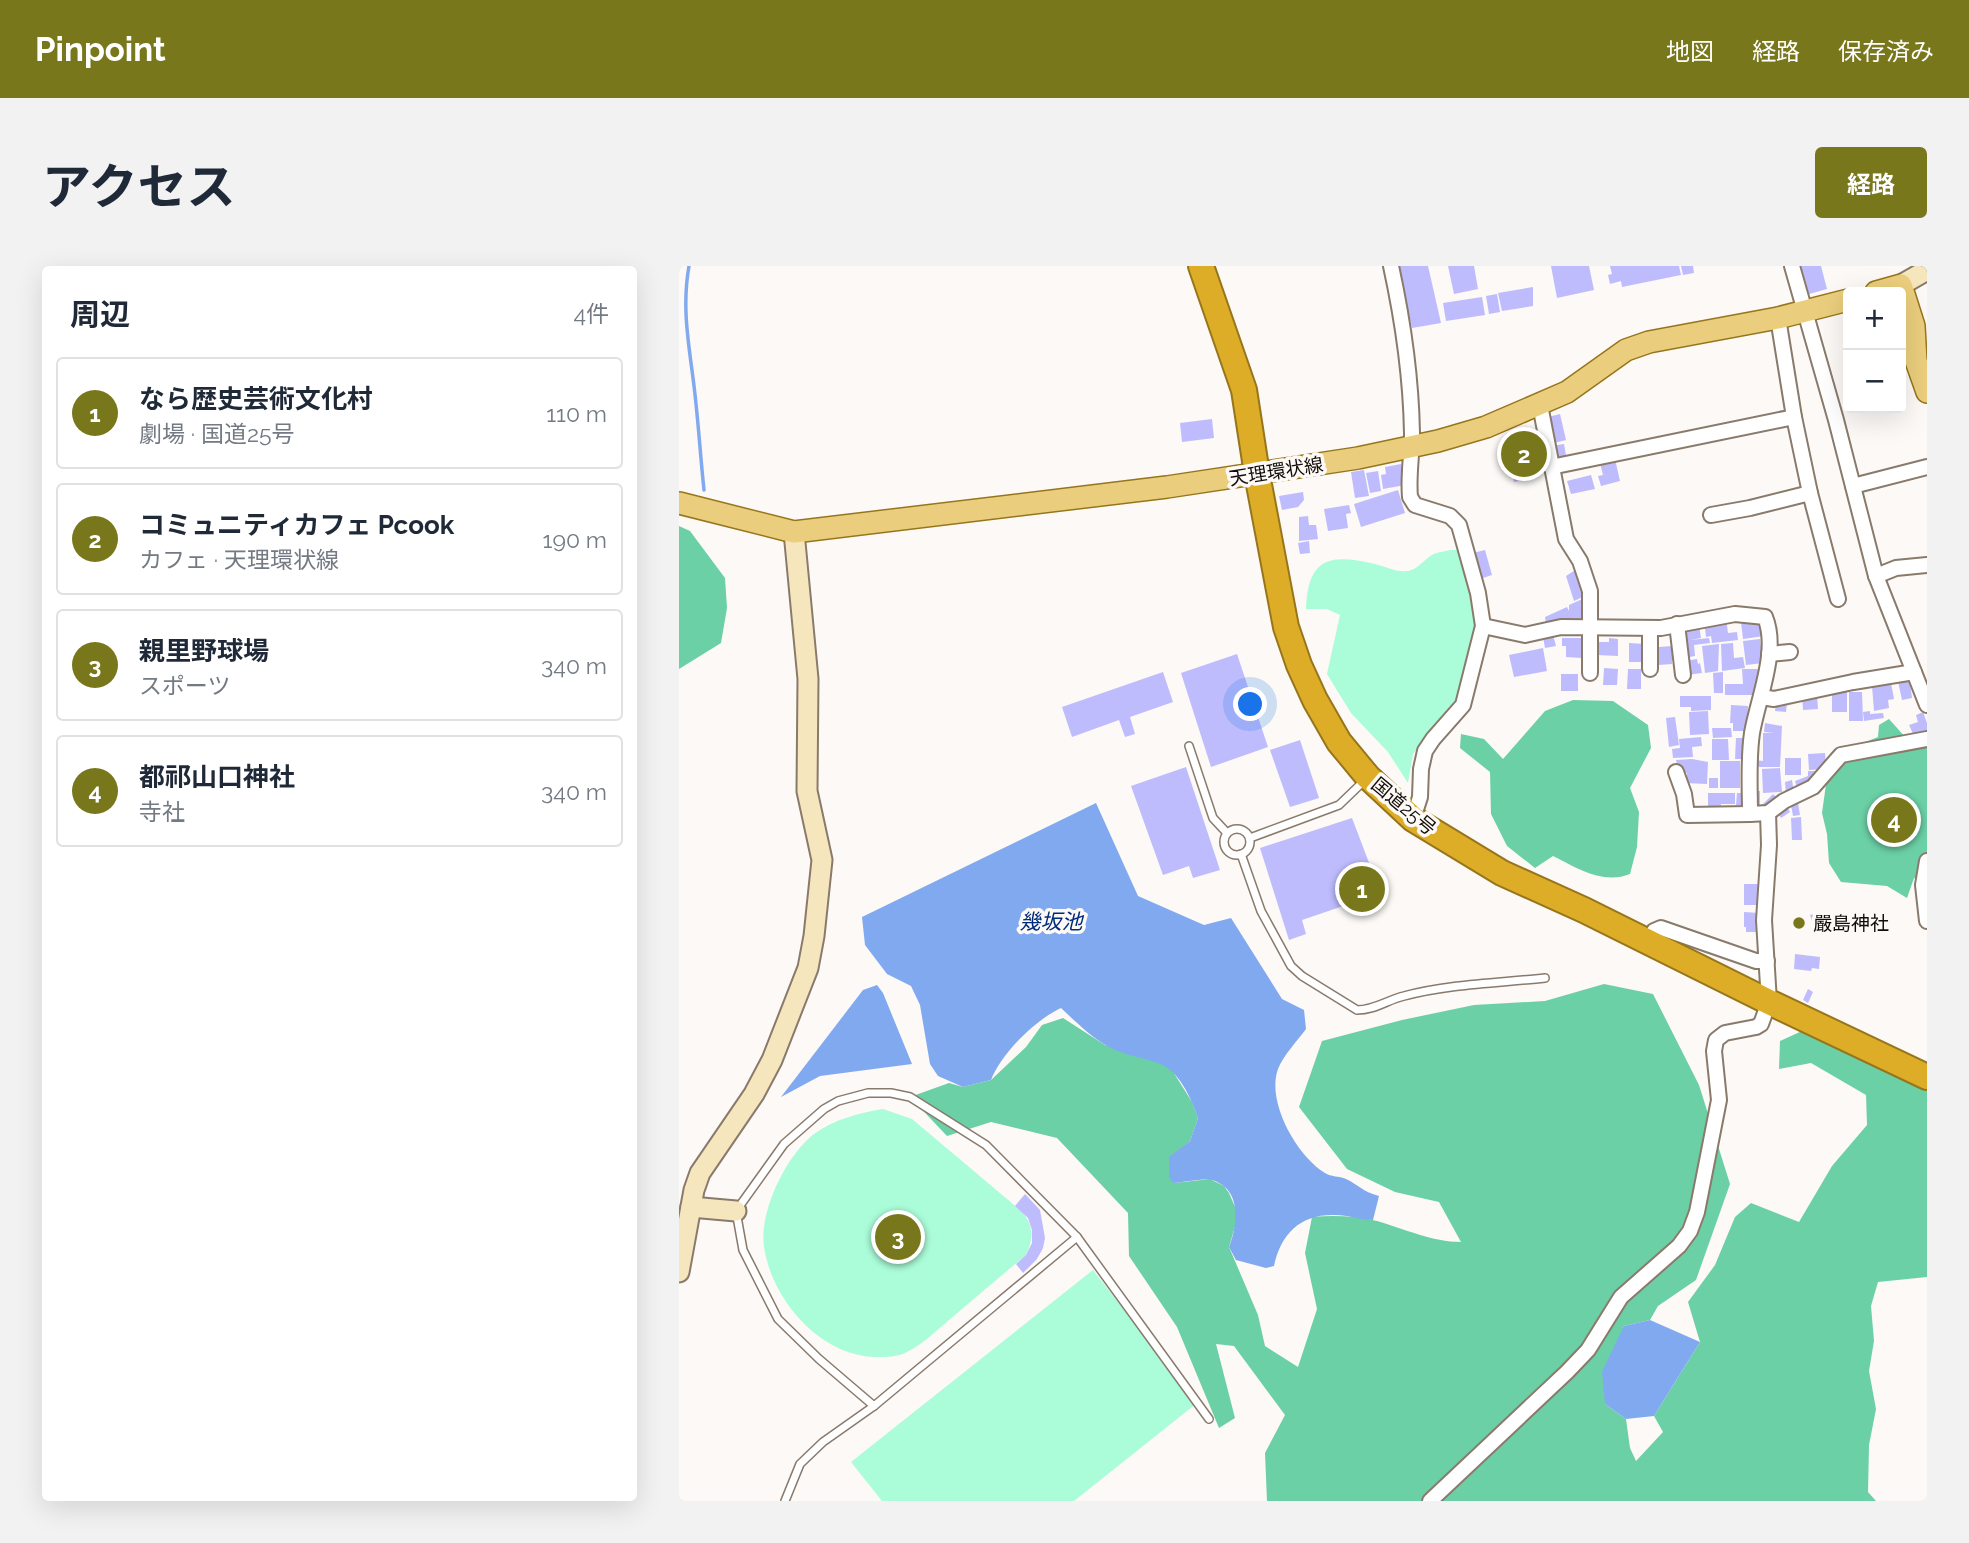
<!DOCTYPE html>
<html lang="ja">
<head>
<meta charset="utf-8">
<style>
	body { margin:0; font-family:Raleway,"Noto Sans JP",sans-serif; background:#f2f2f3; color:#1f2937 }
	.controls { position:absolute; right:21px; top:21px; display:grid; overflow:hidden; border-radius:7px; box-shadow:0 7px 28px #0002 }
	.controls button { width:63px; height:63px; display:grid; place-items:center; padding:0; border:0; border-bottom:2px solid #e0e1e3; background:#fff; color:#1f2937; font:35px sans-serif }
	.you { position:absolute; left:572px; top:439px; width:24px; height:24px; margin:-18px; border:5px solid #fff; border-radius:50%; background:#1a73e8; box-shadow:0 0 0 10px #1a73e833 }
	.badge { display:grid; place-items:center; width:46px; height:46px; border-radius:50%; background:#79771c; color:#fff; font-size:23px; font-weight:700 }
	.pin { position:absolute; translate:-50% -50%; border:4px solid #fff; box-shadow:0 2px 7px #0006 }
	.list { margin:0; padding:0; list-style:none }
	h2 { display:flex; justify-content:space-between; align-items:center; height:91px; margin:0; padding:0 28px; font-size:30px }
	h2 small { font-size:23px; font-weight:400; color:#747a83 }
	.list li { display:grid; grid-template-columns:46px 1fr auto; gap:21px; align-items:center; box-sizing:border-box; height:112px; margin:0 14px 14px; padding:0 14px; border:2px solid #e0e1e3; border-radius:7px }
	.list b { display:block; font-size:26px; white-space:nowrap }
	.list p { margin:0; font-size:23px; white-space:nowrap; color:#747a83 }
	.list em { font-size:23px; font-style:normal; color:#747a83 }
	.map { position:relative; flex:none; width:1248px; height:1235px; overflow:hidden; border-radius:7px }
	header { display:flex; align-items:center; gap:42px; box-sizing:border-box; height:98px; padding:0 35px; background:#79771c; color:#fff }
	header strong { font-size:33px }
	nav { display:flex; gap:38px; margin-inline-start:auto; font-size:24px }
	.intro { display:flex; align-items:center; justify-content:space-between; box-sizing:border-box; height:168px; padding:0 42px }
	h1 { margin:0; font-size:49px }
	.button { padding:18px 32px; border-radius:7px; background:#79771c; color:#fff; font-size:24px; font-weight:700 }
	main { display:flex; gap:42px; padding:0 42px }
	aside { flex:1; background:#fff; border-radius:7px; box-shadow:0 7px 28px #0002 }
	.map>svg:first-child { display:block }
	.green { fill:#abfcd8 }
	.forest { fill:#6bd0a6 }
	.water { fill:#81a9f0 }
	.lines { fill:none; stroke-linecap:round; stroke-linejoin:round }
	.stream { stroke:#81a9f0; stroke-width:3.5 }
	.building { fill:#bebcfd }
	.lane-casing { stroke:#897a6c; stroke-width:10 }
	.street-casing { stroke:#897a6c; stroke-width:18 }
	.secondary-casing { stroke:#897a6c; stroke-width:23 }
	.primary-casing { stroke:#97751c; stroke-width:24 }
	.highway-casing { stroke:#97751c; stroke-width:28 }
	.lane { stroke:#fff; stroke-width:7 }
	.street { stroke:#fff; stroke-width:14 }
	.secondary { stroke:#f5e6be; stroke-width:19 }
	.primary { stroke:#ebce7d; stroke-width:21 }
	.highway { stroke:#dead27; stroke-width:24 }
	.poi-dot { fill:#79771c; stroke:#fcf9f6; stroke-width:2.5 }
	.labels { text-anchor:middle; stroke-width:7; stroke-linejoin:round; paint-order:stroke }
	.street-label { font-size:19px; fill:#120c08; stroke:#fcf9f6 }
	.poi-label { font-size:19px; fill:#120c08; stroke:#fcf9f6; text-anchor:start }
	.water-label { font-size:21px; font-style:italic; fill:#002b7b; stroke:#fcf9f6 }
</style>
</head>
<body>
<header>
<strong>Pinpoint</strong>
<nav><a>地図</a><a>経路</a><a>保存済み</a></nav>
</header>
<div class="intro"><h1>アクセス</h1><a class="button">経路</a></div>
<main>
<aside>
<h2>周辺<small>4件</small></h2>
<ul class="list">
<li><span class="badge">1</span><div><b>なら歴史芸術文化村</b><p>劇場 · 国道25号</p></div><em>110 m</em></li>
<li><span class="badge">2</span><div><b>コミュニティカフェ Pcook</b><p>カフェ · 天理環状線</p></div><em>190 m</em></li>
<li><span class="badge">3</span><div><b>親里野球場</b><p>スポーツ</p></div><em>340 m</em></li>
<li><span class="badge">4</span><div><b>都祁山口神社</b><p>寺社</p></div><em>340 m</em></li>
</ul>
</aside>
<div class="map">
<svg width="1248" height="1235" viewBox="0 0 1248 1235">
	<rect width="100%" height="100%" fill="#fcf9f6"/>
	<g class="green">
		<path d="M771 284H780L799 351 783 419 774 442 757 459 734 488 729 517 709 486 672 447 648 408 661 349 648 343H627C629 292 650 287 696 298 705 300 714 305 723 305 738 307 744 293 755 288 760 286 767 285 771 284Z"/>
		<path d="M204 843 233 853 341 944C355 958 355 972 347 989 322 1010 296 1032 270 1054 257 1065 244 1078 228 1086 218 1091 208 1091 197 1091 141 1090 93 1034 85 981 80 945 107 890 135 868 156 853 180 847 204 843Z"/>
		<polygon points="414,1004 518,1137 395,1235 203,1235 172,1196"/>
	</g>
	<g class="forest">
		<polygon points="0,260 11,265 46,312 48,342 42,377 0,403"/>
		<path d="M894 434 934 435 969 459 972 482 951 522 960 546 958 581 951 608C924 619 898 602 874 590L856 602 828 580 812 548 811 506 781 482 782 468 805 473 824 493 866 445Z"/>
		<polygon points="1210,453 1227,472 1248,473 1248,612 1235,612 1228,632 1208,620 1162,616 1150,597 1148,568 1143,547 1149,504 1169,483 1199,471 1200,459"/>
		<path d="M925 718 974 728 1020 819 1051 918 1017 1014 979 1040 971 1054 945 1060 926 1138 947 1153 951 1182 957 1195 984 1166 975 1150 1021 1076 1009 1036 1036 999 1056 951 1072 937 1120 956 1153 900 1188 859 1187 829 1132 797 1100 803 1101 775 1123 765C1162 785 1213 798 1248 823V1011L1199 1016 1192 1040 1195 1075 1190 1105 1197 1143 1190 1179 1189 1226 1197 1235H588L586 1187 606 1149 555 1080 537 1078 556 1152 540 1162 498 1061 450 990 449 947 378 872 312 856 268 870 231 831 270 817 284 821 312 814 347 781 363 759 384 752 426 779 482 797 493 804 513 836 519 852 511 875 504 881 495 917 531 913 545 920 550 927 557 943V957L550 981 579 1049 586 1080 619 1101 638 1043 626 987 633 951C655 949 677 950 698 955 726 963 753 976 782 976L760 936 716 926 668 903 620 841 643 775 723 754 795 739 866 735Z"/>
	</g>
	<g class="water">
		<path d="M417 537 459 630 525 659 552 652 603 733 625 744 627 763C618 775 604 790 599 803 587 836 618 890 646 907 652 911 660 910 667 913 680 919 684 926 700 930L694 954C681 954 669 949 656 949 622 948 602 967 595 1000L587 1002 557 994 550 981C559 958 563 923 533 914 526 912 504 916 495 917L490 911V891L511 875 519 852C512 832 500 804 479 797 462 791 444 789 428 780 412 771 396 755 382 742 356 754 322 788 312 814L284 821 259 810 251 798 241 739 232 720 208 708 186 679 183 651Z"/>
		<polygon points="198,719 204,727 233,798 141,810 102,831 184,724"/>
		<polygon points="971,1054 1021,1076 975,1150 947,1153 926,1138 923,1106 945,1060"/>
	</g>
	<g class="lines">
		<path class="stream" d="M10 0C3 39 9 74 14 112 19 149 21 187 25 224"/>
	</g>
	<g class="building">
		<polygon points="718,0 749,0 762,57 733,62"/>
		<polygon points="769,0 795,0 799,23 775,28"/>
		<polygon points="872,0 910,0 915,24 878,32"/>
		<polygon points="931,0 1000,0 1002,9 943,21 942,15 931,18 929,9 933,8"/>
		<polygon points="1002,0 1014,0 1015,7 1004,9"/>
		<polygon points="1122,0 1142,0 1148,23 1130,28"/>
		<polygon points="854,21 854,40 823,45 819,27"/>
		<polygon points="818,28 821,46 810,48 807,30"/>
		<polygon points="803,31 806,49 767,55 764,37"/>
		<polygon points="881,148 887,174 875,177 869,151"/>
		<polygon points="533,153 535,172 503,176 501,157"/>
		<polygon points="842,167 843,172 857,169 863,193 855,195 859,211 835,216 827,183 834,181 831,170"/>
		<polygon points="885,178 888,195 876,197 872,180"/>
		<polygon points="936,193 941,215 922,220 919,210 924,209 921,197"/>
		<polygon points="722,198 726,219 704,223 702,209 707,208 706,201"/>
		<polygon points="685,204 690,230 676,232 672,206"/>
		<polygon points="699,205 702,225 691,227 687,207"/>
		<polygon points="912,209 916,223 892,228 888,215"/>
		<polygon points="719,224 726,247 682,261 675,238"/>
		<polygon points="624,226 625,234 619,241 603,244 600,230"/>
		<polygon points="670,239 672,247 667,248 669,262 649,265 645,243"/>
		<polygon points="629,250 630,259 637,259 639,273 620,275 620,251"/>
		<polygon points="630,275 631,287 621,288 619,277"/>
		<polygon points="806,284 813,309 801,313 794,287"/>
		<polygon points="898,303 908,329 895,335 887,310"/>
		<polygon points="908,331 909,356 867,358 866,351 888,341 890,345 890,339"/>
		<polygon points="1047,352 1049,367 1058,366 1059,374 1033,377 1032,370 1027,371 1025,354"/>
		<polygon points="1082,353 1085,370 1064,373 1062,356"/>
		<polygon points="1020,359 1022,372 1011,374 1030,372 1031,377 1015,379 1016,390 1005,392 1004,368 1008,368 1007,361"/>
		<polygon points="874,369 877,380 866,382 864,371"/>
		<polygon points="883,372 903,372 903,392 887,391 887,380 883,380"/>
		<polygon points="930,372 939,373 939,390 918,389 919,376 930,376"/>
		<polygon points="1081,373 1084,397 1067,399 1064,375"/>
		<polygon points="950,377 967,378 967,396 950,396"/>
		<polygon points="1054,377 1055,392 1064,391 1066,402 1043,405 1042,378"/>
		<polygon points="1040,378 1039,405 1026,407 1023,380"/>
		<polygon points="993,380 993,398 980,399 980,381"/>
		<polygon points="864,382 868,405 835,411 830,389"/>
		<polygon points="558,388 589,481 532,501 502,407"/>
		<polygon points="1018,393 1019,398 1021,397 1023,407 1008,409 1006,395"/>
		<polygon points="925,402 939,403 938,419 924,419"/>
		<polygon points="949,403 962,403 962,423 948,423"/>
		<polygon points="1063,403 1079,403 1079,429 1046,429 1046,418 1064,418"/>
		<polygon points="484,406 494,436 451,451 456,468 446,471 440,454 393,471 383,441"/>
		<polygon points="1044,406 1044,427 1035,427 1034,407"/>
		<rect x="882" y="408" width="17" height="17"/>
		<polygon points="1230,409 1233,432 1223,434 1218,411"/>
		<polygon points="1212,417 1215,433 1209,434 1210,442 1195,445 1193,420"/>
		<rect x="1153" y="424" width="15" height="22"/>
		<polygon points="1170,426 1183,426 1184,455 1170,455"/>
		<polygon points="1138,428 1139,443 1124,444 1123,429"/>
		<polygon points="1001,430 1032,430 1032,444 1012,445 1012,441 1001,441"/>
		<polygon points="1097,435 1108,436 1107,446 1096,445"/>
		<polygon points="1052,439 1069,440 1068,465 1054,465 1054,457 1051,457"/>
		<polygon points="1029,445 1030,468 1011,469 1010,446"/>
		<polygon points="1191,445 1191,448 1204,447 1205,452 1185,455 1184,446"/>
		<polygon points="1244,446 1248,457 1248,465 1235,470 1230,459 1239,456 1237,449"/>
		<polygon points="996,451 1000,479 990,481 987,452"/>
		<polygon points="1086,457 1103,460 1101,501 1076,501 1076,494 1084,495 1084,467 1095,467 1085,466"/>
		<polygon points="1033,462 1052,462 1053,471 1034,472"/>
		<polygon points="1022,471 1023,480 1013,481 1014,491 994,492 993,483 1001,482 1000,473"/>
		<polygon points="1057,472 1068,472 1067,493 1056,493"/>
		<polygon points="1033,473 1049,473 1050,494 1033,494"/>
		<polygon points="621,474 640,532 611,541 591,484"/>
		<polygon points="1146,487 1147,503 1130,504 1129,488"/>
		<rect x="1106" y="492" width="16" height="17"/>
		<polygon points="1013,493 1029,496 1028,518 1006,517 1008,507 1000,506 997,494"/>
		<rect x="1041" y="495" width="20" height="27"/>
		<polygon points="507,501 541,604 514,612 510,600 484,609 452,520"/>
		<polygon points="1101,502 1103,526 1084,527 1083,503"/>
		<polygon points="1129,505 1136,505 1136,517 1119,524 1116,515 1129,510"/>
		<rect x="1030" y="512" width="9" height="10"/>
		<polygon points="1113,514 1115,527 1107,528 1106,516"/>
		<polygon points="1073,525 1081,525 1081,544 1074,544"/>
		<polygon points="1029,527 1056,527 1056,538 1042,538 1041,547 1029,547"/>
		<polygon points="1058,527 1065,527 1065,540 1057,539"/>
		<polygon points="1094,528 1099,533 1088,545 1082,540"/>
		<polygon points="1119,537 1121,549 1114,550 1112,539"/>
		<polygon points="1106,538 1111,546 1102,552 1097,544"/>
		<polygon points="1122,551 1123,574 1113,574 1112,552"/>
		<polygon points="673,552 692,602 673,637 623,654 627,668 610,674 581,582"/>
		<rect x="1065" y="618" width="14" height="21"/>
		<polygon points="1065,646 1081,647 1081,666 1067,666 1067,661 1065,661"/>
		<polygon points="1139,647 1143,659 1135,661 1131,649"/>
		<polygon points="1116,688 1141,691 1140,703 1133,702 1132,705 1115,703"/>
		<polygon points="1129,723 1134,726 1129,737 1124,734"/>
		<polygon points="346,928 361,944 366,972 364,982 358,993 344,1007 337,998 347,989 353,977 353,964 349,952 336,940"/>
	</g>
	<g class="lines">
		<g class="lane-casing">
			<g id="lane">
				<polyline points="510,480 534,552 548,567"/>
				<circle cx="558" cy="576" r="13"/>
				<polyline points="571,572 660,539 686,514"/>
				<path d="M562 588 582 645 612 700 623 710 678 744C696 744 708 734 725 730 770 718 819 717 866 712"/>
				<polyline points="195,1140 140,1093 99,1053 64,984 57,945 105,878 145,843 159,835 189,827 212,827 231,831 307,879 398,971 530,1153"/>
				<polyline points="106,1235 121,1198 144,1176 195,1140 398,971"/>
			</g>
		</g>
		<g class="street-casing">
			<g id="street">
				<path d="M712 0C724 55 732 110 733 167 733 188 729 210 731 231L736 239 771 250 780 259 799 327 804 360 784 439 754 473 746 485 742 503 741 531 734 553"/>
				<polyline points="1113,0 1157,154 1197,310 1248,439"/>
				<polyline points="861,139 887,273 901,295 911,325 911,407"/>
				<polyline points="1115,151 1131,227 1159,333"/>
				<polyline points="872,201 1115,151 1099,52"/>
				<polyline points="1174,220 1248,201"/>
				<polyline points="1032,249 1071,242 1131,227"/>
				<polyline points="1197,310 1217,302 1248,299"/>
				<polyline points="998,358 1004,409"/>
				<path d="M804 360 846 369 882 361 982 362 1056 348 1086 351C1100 385 1079 432 1073 467 1069 494 1071 522 1071 548L1089 547 1105 535 1134 521 1162 489 1248 473"/>
				<polyline points="971,363 971,403"/>
				<polyline points="1090,388 1111,386"/>
				<polyline points="1082,431 1095,433 1174,416 1235,406"/>
				<polyline points="997,506 1005,528 1008,549 1071,548"/>
				<polyline points="1248,595 1244,619 1248,655"/>
				<polyline points="969,676 975,665 982,662 1077,695 1088,695"/>
				<polyline points="751,1235 888,1106 909,1084 942,1031 1000,980 1011,965 1018,946 1040,834 1035,785 1037,774 1046,767 1077,761 1082,758 1090,736 1085,654 1090,579 1089,547"/>
			</g>
		</g>
		<g class="secondary-casing">
			<g id="secondary">
				<polyline points="1222,19 1248,4"/>
				<polyline points="12,941 57,945"/>
				<polyline points="0,1006 15,924 21,907 75,828 93,794 129,702 135,670 143,594 128,525 129,413 115,266"/>
			</g>
		</g>
		<g class="primary-casing">
			<g id="primary">
				<polyline points="1197,26 1222,19 1235,60 1237,95 1248,126"/>
				<polyline points="0,237 115,266 488,221 679,192 759,175 807,161 888,126 947,84 970,76 1099,52 1169,34"/>
			</g>
		</g>
		<g class="highway-casing">
			<polyline id="highway" points="522,0 565,124 578,208 599,319 607,361 620,399 636,434 660,476 689,511 734,553 823,607 905,644 1090,736 1248,811"/>
		</g>
		<use href="#lane" class="lane"/>
		<use href="#street" class="street"/>
		<use href="#secondary" class="secondary"/>
		<use href="#primary" class="primary"/>
		<use href="#highway" class="highway"/>
	</g>
	<circle class="poi-dot" cx="1120" cy="657" r="7"/>
	<g class="labels">
		<g class="street-label">
			<text transform="translate(597 205) rotate(-9)" y="7">天理環状線</text>
			<text transform="translate(725 540) rotate(40)" y="7">国道25号</text>
		</g>
		<g class="poi-label">
			<text x="1134" y="664">嚴島神社</text>
		</g>
		<g class="water-label">
			<text x="372" y="663">幾坂池</text>
		</g>
	</g>
</svg>
<div class="controls">
<button>+</button>
<button>−</button>
</div>
<div class="you"></div>
<div class="pin badge" style="left:683px;top:623px">1</div>
<div class="pin badge" style="left:845px;top:188px">2</div>
<div class="pin badge" style="left:219px;top:971px">3</div>
<div class="pin badge" style="left:1215px;top:554px">4</div>
</div>
</main>
</body>
</html>
